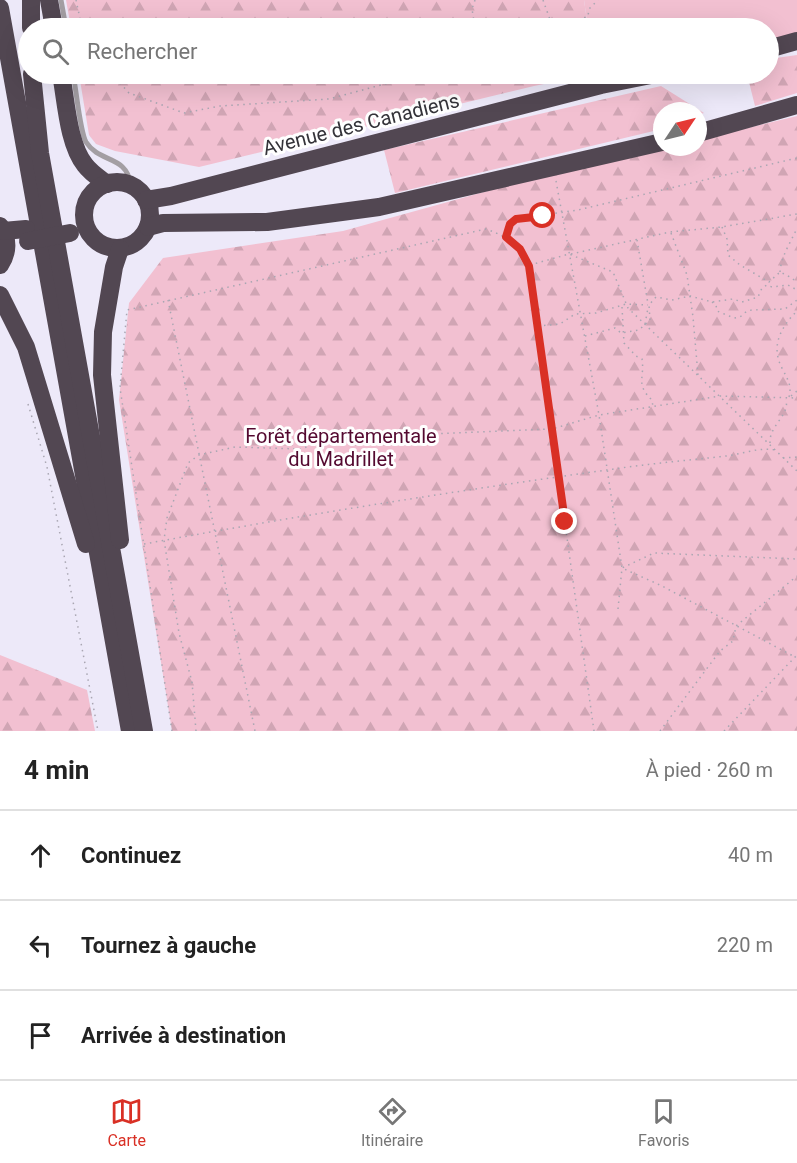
<!DOCTYPE html>
<html lang="fr">
<head>
<meta charset="utf-8">
<style>
	body { margin:0; font-family:Roboto,sans-serif; background:#f2f2f2; color:#222 }
	.compass { position:absolute; left:653px; top:102px; width:54px; height:54px; border-radius:50%; background:#fff; box-shadow:0 6px 24px #0002; rotate:55deg }
	.stop { position:absolute; width:18px; height:18px; margin:-14px; border:4px solid #d93025; border-radius:50%; background:#fff }
	.stop.end { background:#d93025; border-color:#fff; box-shadow:0 2px 6px #0008 }
	.list { margin:0; padding:0; list-style:none }
	h2 { display:flex; justify-content:space-between; align-items:center; height:78px; margin:0; padding:0 24px; font-size:26px }
	h2 small { font-size:20px; font-weight:400; color:#767676 }
	.list li { display:grid; grid-template-columns:39px 1fr auto; gap:18px; align-items:center; box-sizing:border-box; height:90px; padding:0 24px; border-top:2px solid #e0e0e0 }
	.list b { display:block; font-size:22px; white-space:nowrap }
	.list em { font-size:20px; font-style:normal; color:#767676 }
	.icon { flex:none; width:33px; height:33px; fill:none; stroke:currentColor; stroke-width:2; stroke-linecap:round; stroke-linejoin:round }
	.map { position:relative; flex:none; width:797px; height:731px; overflow:hidden }
	.search { position:absolute; background:#fff; box-shadow:0 6px 24px #0002; left:18px; right:18px; top:18px; height:66px; display:flex; align-items:center; gap:15px; box-sizing:border-box; padding:0 21px; border-radius:33px; color:#767676; font-size:22px }
	.sheet { height:348px; background:#fff }
	nav { display:flex; justify-content:space-around; align-items:center; box-sizing:border-box; height:84px; border-top:2px solid #e0e0e0; background:#fff; font-size:16px; color:#767676 }
	nav a { display:grid; justify-items:center; gap:3px }
	nav .on { color:#d93025 }
	.map>svg:first-child { display:block }
	.green { fill:#f2c0d1 }
	.forest { fill:url(#forest-firs) }
	.lines { fill:none; stroke-linecap:round; stroke-linejoin:round }
	.path { stroke:#a9a6b2; stroke-width:1.5; stroke-dasharray:1.5 4.5; stroke-linecap:butt }
	.lane { stroke:#a39ea3; stroke-width:5 }
	.highway { stroke:#524752; stroke-width:18 }
	.highway-bridge { stroke:#524752; stroke-width:18 }
	.route { stroke:#d93025; stroke-width:8 }
	.labels { text-anchor:middle; stroke-width:6; stroke-linejoin:round; paint-order:stroke }
	.street-label { font-size:20px; fill:#343339; stroke:#fff }
	.park-label { font-size:20px; fill:#540930; stroke:#fff }
</style>
</head>
<body>
<div class="map">
<svg width="797" height="731" viewBox="0 0 797 731">
	<defs>
		<pattern id="forest-firs" width="22" height="20" patternUnits="userSpaceOnUse" patternTransform="scale(1.5)"><rect width="22" height="20" fill="#f2c0d1"/><path d="M5 1l3.5 6h-7zM16 11l3.5 6h-7z" fill="#d0a5b4"/></pattern>
	</defs>
	<rect width="100%" height="100%" fill="#ede9f9"/>
	<polygon class="green" points="584,0 797,0 797,34 769,39 768,28 588,28"/>
	<g class="forest">
		<polygon points="66,0 584,0 588,28 71,28"/>
		<polygon points="797,55 797,93 755,106 747,74 768,74 769,59"/>
		<polygon points="79,74 594,74 534,86 199,167 115,151 96,144 89,135"/>
		<polygon points="661,86 704,113 698,115 698,111 662,111 662,129 395,193 384,150"/>
		<polygon points="797,116 797,731 172,731 119,400 129,303 163,258 343,231 524,181 669,147 698,147 698,140"/>
		<polygon points="0,655 87,690 95,731 0,731"/>
	</g>
	<g class="lines">
		<g class="path">
			<polyline points="76,0 82,28"/>
			<polyline points="475,0 472,9 475,28"/>
			<polyline points="543,0 553,28"/>
			<path d="M544 28C556 17 574 24 588 16L589 9 598 0"/>
			<polyline points="112,74 129,93 184,113 220,106 329,99 422,74"/>
			<polyline points="556,181 599,415 622,568 662,586 795,657"/>
			<polyline points="722,227 727,239 728,255 740,265 769,282 780,272 792,278 797,283"/>
			<polyline points="671,233 687,275 693,317 698,375"/>
			<polyline points="507,236 510,224 516,219 578,210 797,158"/>
			<polyline points="637,240 648,304"/>
			<polyline points="571,254 670,232 722,227 797,214"/>
			<polyline points="530,265 569,254 613,272 628,308 797,471"/>
			<path d="M780 272C781 256 791 242 797 228"/>
			<polyline points="168,300 255,731"/>
			<polyline points="712,302 716,305 717,311 734,318 740,317 747,311 752,310 785,309 797,300"/>
			<path d="M622 307 624 343 636 356 642 359C645 378 635 384 652 400L653 407"/>
			<polyline points="645,324 648,308"/>
			<polyline points="538,326 560,324 575,314 596,313 626,304 648,305"/>
			<polyline points="585,336 615,328 621,333 639,330 650,320 649,305 656,297 672,300 690,296 712,302 733,299 742,302 758,297 762,288 767,285 772,287 788,285 797,290"/>
			<polyline points="791,396 797,391"/>
			<path d="M789 397C792 386 788 380 783 370 770 347 780 328 797 311"/>
			<polyline points="28,404 47,467 98,731"/>
			<path d="M770 443C769 425 790 416 786 399"/>
			<polyline points="783,458 797,457"/>
			<path d="M144 544C302 515 462 490 621 468 656 463 691 460 726 456 742 454 759 447 775 450"/>
			<polyline points="618,609 622,568 654,553 797,559"/>
			<path d="M172 731 120 388 127 310 486 229C510 238 517 244 529 266L594 731"/>
			<polyline points="196,731 192,682 179,633 164,540 167,518 188,463 199,455 235,447 301,449 330,438 552,429 599,415 720,396 797,398"/>
			<polyline points="660,731 720,651 733,641 736,626 797,576"/>
			<polyline points="724,731 797,655"/>
		</g>
		<g class="lane">
			<polyline points="61,0 66,28"/>
			<path d="M73 74C76 87 80 132 86 142 100 164 126 154 131 185"/>
		</g>
		<g class="highway">
			<polyline points="31,0 31,28"/>
			<polyline points="49,0 54,28"/>
			<polyline points="0,8 130,731"/>
			<polyline points="768,49 797,41"/>
			<polyline points="32,74 40,153 144,731"/>
			<path d="M61 74C66 100 68 144 85 165 91 173 99 178 107 184"/>
			<polyline points="698,133 797,105"/>
			<circle cx="117" cy="215" r="33"/>
			<polyline points="146,200 171,196 601,85 656,74"/>
			<path d="M0 226C9 239 8 253 0 265"/>
			<polyline points="148,227 163,223 267,222 379,207 662,142"/>
			<polyline points="3,231 26,229"/>
			<polyline points="120,249 114,267 103,332 102,375 120,540"/>
			<polyline points="0,295 26,347 86,544"/>
		</g>
		<polyline class="highway-bridge" points="28,241 70,233"/>
	</g>
	<g class="lines">
		<polyline class="route" points="543,216 516,219 510,224 506,237 520,249 529,266 565,522"/>
	</g>
	<g class="labels">
		<g class="street-label">
			<text transform="translate(361 124) rotate(-14)" y="7">Avenue des Canadiens</text>
		</g>
		<g class="park-label">
			<text x="341" y="443">Forêt départementale<tspan x="341" dy="23">du Madrillet</tspan></text>
		</g>
	</g>
</svg>
<svg class="compass" viewBox="-18 -18 36 36"><path d="M0-13l5 13h-10z" fill="#e53935"/><path d="M0 13l5-13h-10z" fill="#767676"/></svg>
<div class="stop" style="left:543px;top:216px"></div>
<div class="stop end" style="left:565px;top:522px"></div>
<div class="search"><svg class="icon" aria-label="search" viewBox="0 0 24 24"><circle cx="10" cy="10" r="6"/><path d="M15 15l6 6"/></svg>Rechercher</div>
</div>
<section class="sheet">
<h2>4 min<small>À pied · 260 m</small></h2>
<ul class="list">
<li><svg class="icon" aria-label="ahead" viewBox="0 0 24 24"><path d="M12 20V5M6 11l6-6 6 6"/></svg><div><b>Continuez</b></div><em>40 m</em></li>
<li><svg class="icon" aria-label="left" viewBox="0 0 24 24"><path d="M17 20v-9H6M10 6l-5 5 5 5"/></svg><div><b>Tournez à gauche</b></div><em>220 m</em></li>
<li><svg class="icon" aria-label="arrive" viewBox="0 0 24 24"><path d="M6 21V4h12l-3 4 3 4H6"/></svg><div><b>Arrivée à destination</b></div></li>
</ul>
</section>
<nav>
<a class="on"><svg class="icon" aria-label="map" viewBox="0 0 24 24"><path d="M3 6l6-2 6 2 6-2v14l-6 2-6-2-6 2zM9 4v14M15 6v14"/></svg>Carte</a>
<a><svg class="icon" aria-label="directions" viewBox="0 0 24 24"><path d="M12 3l9 9-9 9-9-9zM9 14v-3h6M13 9l2 2-2 2"/></svg>Itinéraire</a>
<a><svg class="icon" aria-label="saved" viewBox="0 0 24 24"><path d="M7 4h10v16l-5-4-5 4z"/></svg>Favoris</a>
</nav>
</body>
</html>
